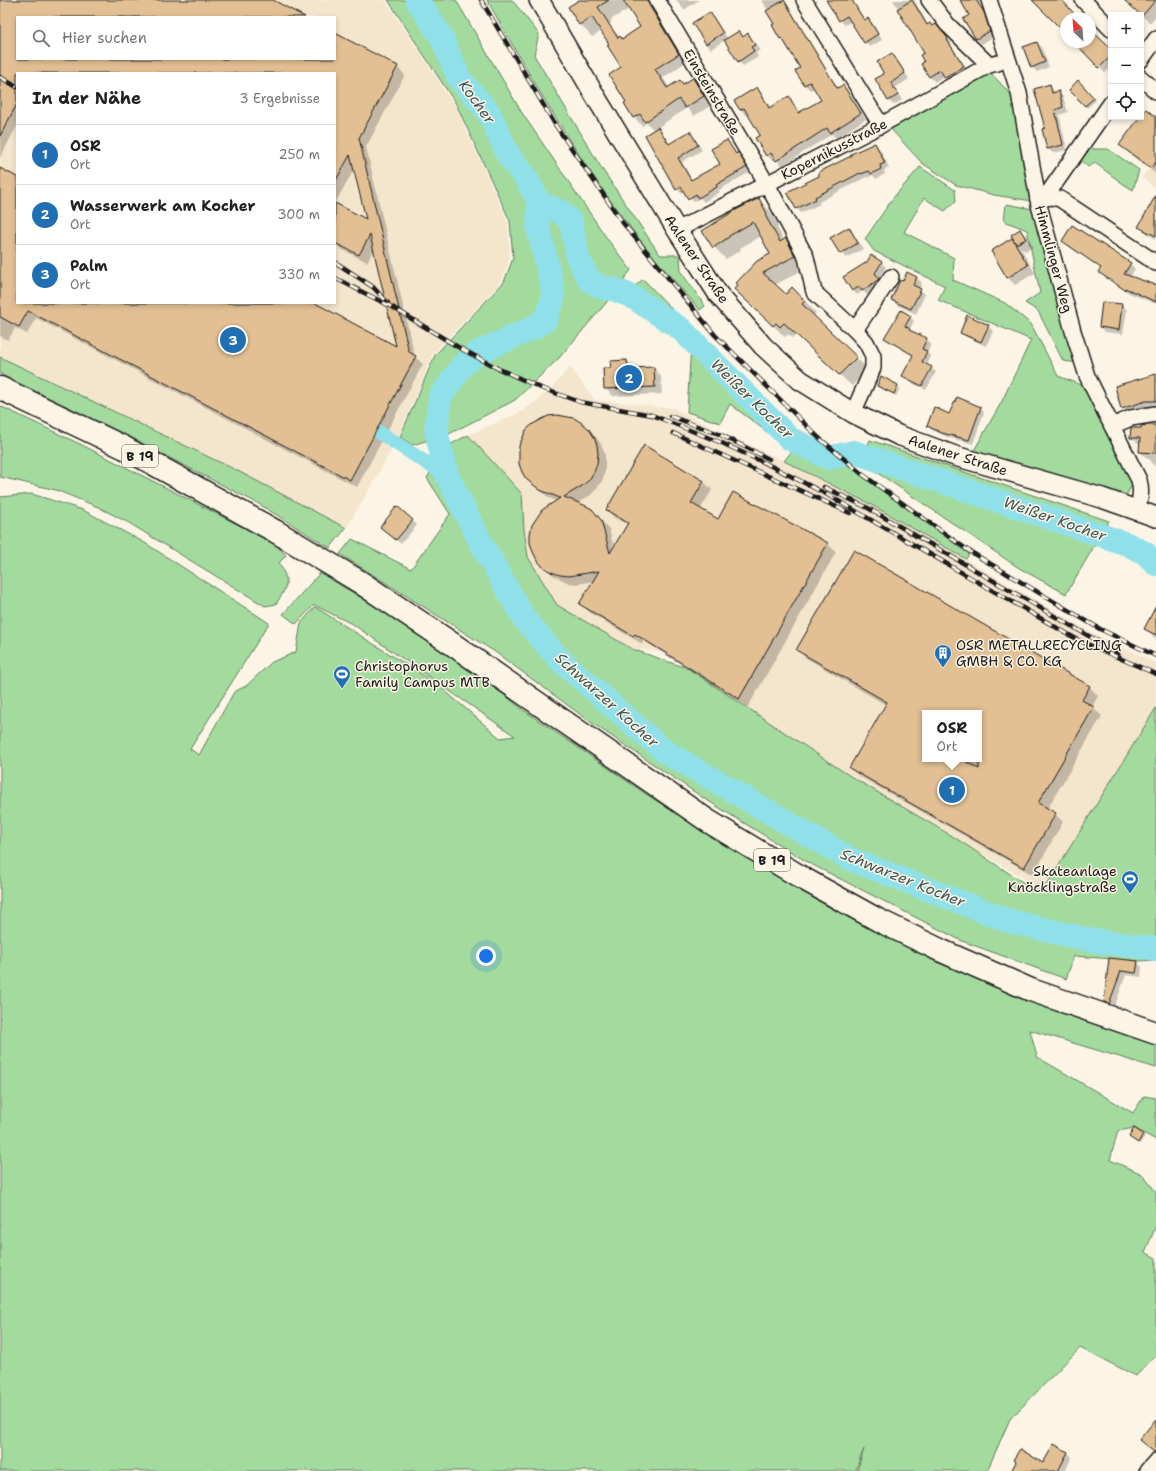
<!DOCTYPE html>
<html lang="de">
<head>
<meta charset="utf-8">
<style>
	body { margin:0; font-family:"Shantell Sans",sans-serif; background:#f2f2f2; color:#222 }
	.controls { position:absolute; right:12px; top:12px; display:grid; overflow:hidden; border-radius:0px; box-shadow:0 2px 6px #0003 }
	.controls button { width:36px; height:36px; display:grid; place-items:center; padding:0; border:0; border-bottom:1px solid #e0e0e0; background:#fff; color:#222; font:20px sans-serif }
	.compass { position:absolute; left:1060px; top:12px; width:36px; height:36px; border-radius:50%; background:#fff; box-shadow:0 2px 6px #0003; rotate:335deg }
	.you { position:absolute; left:486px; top:956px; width:14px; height:14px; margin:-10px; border:3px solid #fff; border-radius:50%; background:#1a73e8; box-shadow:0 0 0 6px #1a73e833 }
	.badge { display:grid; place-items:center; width:26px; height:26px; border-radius:50%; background:#1f6fb2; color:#fff; font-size:13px; font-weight:700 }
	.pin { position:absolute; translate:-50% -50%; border:2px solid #fff; box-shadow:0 1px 4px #0006 }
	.popup { position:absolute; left:922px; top:710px; width:60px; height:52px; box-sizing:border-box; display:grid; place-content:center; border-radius:0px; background:#fff; filter:drop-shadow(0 1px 3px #0005); font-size:13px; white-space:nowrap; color:#767676 }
	.popup b { font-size:15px; color:#222 }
	.popup::after { content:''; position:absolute; left:50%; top:100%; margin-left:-8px; border:8px solid transparent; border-top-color:#fff }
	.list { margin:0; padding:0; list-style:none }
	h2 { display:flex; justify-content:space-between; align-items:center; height:52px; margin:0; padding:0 16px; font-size:17px }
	h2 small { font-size:13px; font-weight:400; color:#767676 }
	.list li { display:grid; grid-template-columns:26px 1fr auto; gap:12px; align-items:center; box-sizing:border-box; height:60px; padding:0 16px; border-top:1px solid #e0e0e0 }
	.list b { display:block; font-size:15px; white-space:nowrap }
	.list p { margin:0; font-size:13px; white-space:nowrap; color:#767676 }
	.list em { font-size:13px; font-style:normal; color:#767676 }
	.icon { flex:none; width:22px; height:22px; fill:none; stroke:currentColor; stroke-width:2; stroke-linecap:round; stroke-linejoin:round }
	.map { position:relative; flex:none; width:1156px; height:1471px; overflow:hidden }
	.search { position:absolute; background:#fff; box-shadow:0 2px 6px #0003; left:16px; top:16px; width:320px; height:44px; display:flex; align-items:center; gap:10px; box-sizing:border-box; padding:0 14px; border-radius:0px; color:#767676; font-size:15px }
	.panel { position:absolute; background:#fff; box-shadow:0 2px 6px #0003; left:16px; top:72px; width:320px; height:232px; border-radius:0px }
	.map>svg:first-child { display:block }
	.built { fill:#f4e5cd; fill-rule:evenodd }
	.green { fill:#a3db9f; stroke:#607c5e }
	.shadow { fill:#0003; fill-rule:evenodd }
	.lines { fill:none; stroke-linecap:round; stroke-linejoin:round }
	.canal { stroke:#90e0ea; stroke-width:14 }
	.river { stroke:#90e0ea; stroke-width:24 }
	.building { fill:#e2c094; stroke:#1c1c1c; fill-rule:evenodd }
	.minor-casing { stroke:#1c1c1c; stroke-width:18 }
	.tertiary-casing { stroke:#1c1c1c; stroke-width:22 }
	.trunk-casing { stroke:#1c1c1c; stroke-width:25 }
	.minor { stroke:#fcf5e5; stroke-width:15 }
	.tertiary { stroke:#fcf5e5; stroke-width:19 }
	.trunk { stroke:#fcf5e5; stroke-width:22 }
	.rail-casing { stroke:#1c1c1c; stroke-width:4.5 }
	.rail { stroke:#fcf5e5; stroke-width:3; stroke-dasharray:9; stroke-linecap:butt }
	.labels { text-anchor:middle; stroke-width:3; stroke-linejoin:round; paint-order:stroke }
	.shield { fill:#fcf5e5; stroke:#5f5d58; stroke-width:1 }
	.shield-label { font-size:13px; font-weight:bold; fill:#1c1c1c }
	.street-label { font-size:14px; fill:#1c1c1c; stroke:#fcf5e5 }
	.poi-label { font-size:14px; fill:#1c1c1c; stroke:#fcf5e5; text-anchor:start }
	.water-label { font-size:15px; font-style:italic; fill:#3f575a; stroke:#fcf5e5 }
</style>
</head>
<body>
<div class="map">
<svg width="1156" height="1471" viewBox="0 0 1156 1471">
	<rect width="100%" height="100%" fill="#fcf5e5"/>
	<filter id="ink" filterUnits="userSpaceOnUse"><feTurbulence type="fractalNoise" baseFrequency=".025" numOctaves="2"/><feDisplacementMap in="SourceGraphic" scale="8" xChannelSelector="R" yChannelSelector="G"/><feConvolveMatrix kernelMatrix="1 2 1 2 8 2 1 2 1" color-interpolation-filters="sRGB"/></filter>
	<g filter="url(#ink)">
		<g class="built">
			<path d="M0 0H385L455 106 508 222 510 257 502 281 433 354 400 433 372 485 346 528 236 470 155 430 0 363ZM17 17H335V59H17ZM17 73H335V303H17Z"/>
			<polygon points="1156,162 1156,189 1142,178 1145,173 1151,168"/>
			<path d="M570 367 595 400 673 408 715 429 784 461 870 504 1089 631 1156 663V708L1048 883 1035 885 850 776 664 652 632 649 557 605 528 557 524 530 522 494 468 435 523 411 549 391ZM925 713H979V759H925Z"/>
		</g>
		<g class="green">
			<polygon points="388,0 456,0 522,113 608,240 631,270 606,303 559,358 515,400 449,434 412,445 400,437 435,355 504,282 513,258 510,221 456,104"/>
			<path d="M487 0H512L539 34 534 55 602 169 660 255H680L681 272 705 306 700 310C672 279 645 247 620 214 570 146 528 73 487 0Z"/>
			<polygon points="989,71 1014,98 1032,201 994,195 956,185 922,163 888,126"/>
			<path d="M1086 145 1094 149H1108L1139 170 1133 190C1119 182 1108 172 1095 163L1088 167 1078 158Z"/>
			<polygon points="920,167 955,190 956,201 945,211 924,198 904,232 954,258 953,280 1005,303 1031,324 1058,376 1087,387 1134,481 1126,496 972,454 1001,403 1031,340 938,300 945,286 874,251 865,239 893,198"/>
			<polygon points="1006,204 1033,209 1078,363 1063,361 1038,311 1025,303 1040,293 1027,230 1004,221"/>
			<polygon points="643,279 722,361 722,365 756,403 776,417 795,434 819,441 863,477 969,554 966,559 870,504 784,461 792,451 730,404 720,423 687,412 691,344 631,290"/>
			<polygon points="0,357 236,470 346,528 330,548 259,504 110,427 0,374"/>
			<path d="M0 406 84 446 274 543 286 555 279 563C290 583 288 585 276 604L265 606 129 523 98 507 56 490 0 477Z"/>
			<polygon points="468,435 522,494 524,530 528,557 557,605 632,649 689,669 850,776 957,839 1030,887 1048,883 1156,708 1156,960 1138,961 1074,956 1066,979 962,941 809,863 705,799 592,723 495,652 340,554 352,539 411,569 450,514 427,478 446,447"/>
			<polygon points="870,440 1109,521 1066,594 1019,568 860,461"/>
			<polygon points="32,494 83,510 145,543 269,623 190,749 199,755 234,692 246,686 272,662 296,652 301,623 315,607 437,684 500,738 515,736 354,625 314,605 296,624 283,614 320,573 357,595 472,668 522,709 646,794 731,849 831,908 934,961 1027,998 1156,1042 1156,1068 1030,1030 1037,1057 1133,1113 1144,1096 1156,1098 1156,1140 1134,1128 1118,1131 1110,1160 1142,1174 1156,1192 1156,1226 1145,1252 1156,1258 1156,1355 1136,1376 1080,1348 1010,1419 987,1471 857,1471 864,1449 855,1471 0,1471 0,497"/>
		</g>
		<g class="shadow">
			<polygon points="0,0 271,0 303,17 17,17 17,59 335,59 335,34 397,67 405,75 366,147 415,357 423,364 357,487 36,318 27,334 15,328 8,340 0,336 0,169 17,178 17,303 313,303 397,347 374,249 367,262 343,250 335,244 335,204 367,221 355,168 335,203 335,73 17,73 17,126 0,158"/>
			<polygon points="581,0 645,0 610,20 612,22 603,28 610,26 622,40 641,27 648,2 657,11 686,62 663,78 669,87 680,81 684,85 693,79 701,88 712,105 694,116 687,108 657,128 670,145 690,132 694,137 702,150 682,162 692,180 721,164 727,141 737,154 742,158 750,172 719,190 720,192 704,202 700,198 694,202 685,191 681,193 677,189 654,130 647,123 642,126 634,117 627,102 622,67 611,44 602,31 592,37 580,24"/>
			<polygon points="676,0 699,0 684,10"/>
			<polygon points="762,0 785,0 838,89 843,86 848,91 866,119 836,138 832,134 782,166 776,159 772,161 767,155 761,136 748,113 746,115 740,109 757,88 762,94 771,108 789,98 794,103 800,114 823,100 815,88 810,90 805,85 796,71 801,68 773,26 775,24"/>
			<polygon points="830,0 852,0 865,21 868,19 873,24 882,40 870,47 865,42 852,21 845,25 840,20"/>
			<polygon points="893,0 914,0 928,25 930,24 941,30 951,42 952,45 951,45 968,71 951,82 945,75 935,82 930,77 923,64 926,62 926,53"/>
			<polygon points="961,0 982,0 983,2 979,4 988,18 994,36 982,44 977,39 965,19 971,15"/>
			<polygon points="1125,0 1156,0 1156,16 1150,23"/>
			<polygon points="709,13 714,18 728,39 739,32 744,37 748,34 760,50 756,53 758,57 743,66 739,61 725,40 711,49 706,44 693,23"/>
			<polygon points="1090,29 1111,51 1111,67 1105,73 1075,42 1090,42"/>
			<polygon points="1037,43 1042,48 1049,67 1037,72 1032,67"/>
			<polygon points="892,54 897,59 909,79 895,88 902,100 894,105 889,101 876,80 885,74"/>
			<polygon points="1078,82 1095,101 1087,108 1070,90"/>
			<polygon points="1049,86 1054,91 1055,93 1058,92 1063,97 1068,112 1059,115 1067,150 1053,153 1048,149 1046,129"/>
			<polygon points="1156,118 1156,174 1131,155 1121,145"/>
			<polygon points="875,144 880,149 889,168 884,170 885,174 876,179 873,175 867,178 866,177 819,202 820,204 801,213 797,208"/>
			<polygon points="1156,198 1156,239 1147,234 1140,226"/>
			<polygon points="758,199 770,211 779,226 777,227 784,241 786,240 798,251 806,268 775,285 786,295 805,301 816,313 813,317 868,369 852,386 796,334 793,338 788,334 785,337 736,289 771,255 761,236 740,248 741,250 726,259 714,247"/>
			<polygon points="848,228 853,233 863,249 846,258 841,253"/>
			<polygon points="1020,231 1028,238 1033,247 1025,251 1020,247 1035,273 1015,285 1007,277 1012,240 1017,244 1012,235"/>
			<polygon points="1063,241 1130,264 1135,269 1130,277 1156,286 1156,304 1129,293 1104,276 1100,272 1102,268 1068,245"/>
			<polygon points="881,263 886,267 879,278 882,284 867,295 863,291 857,295 853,290"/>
			<polygon points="908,274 917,278 922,283 919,289 925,294 916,314 897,305 892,300"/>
			<polygon points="1103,303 1122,305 1127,310 1123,334 1105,332 1100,327"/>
			<polygon points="910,317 914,321 909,330 912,333 927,339 931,344 927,353 931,356 927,365 930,368 920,387 908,381 903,376 914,356 890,342 886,338"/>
			<polygon points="988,326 993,331 986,346 966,337 961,332"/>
			<polygon points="627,361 634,369 654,368 661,376 662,394 613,396 605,388 612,369"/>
			<polygon points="932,369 936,372 926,390 922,388"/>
			<polygon points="1156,376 1156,406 1151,406 1127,413 1122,408"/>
			<polygon points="882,377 900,388 896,396 878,385"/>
			<polygon points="980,408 984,412 973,444 947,437 932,430 928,426 950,415"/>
			<polygon points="1156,427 1156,467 1151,463 1151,460 1148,459 1140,452 1141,445 1131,438"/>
			<polygon points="588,430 597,438 602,446 605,454 605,472 602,481 597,488 591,495 577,503 600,519 609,529 614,548 628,525 615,518 607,510 644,447 704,482 712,490 700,510 718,520 827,543 836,552 748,707 644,641 642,644 589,612 581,604 594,581 578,584 569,583 553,575 544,566 557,501 549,498 527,479"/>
			<polygon points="412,520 417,525 401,544 381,527"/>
			<path d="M855 552 1090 687 1098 696 1092 707 1102 716 1047 809 1055 814 1063 822 1033 875 859 776 850 768 886 705 806 658 798 650ZM925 713H979V759H925Z"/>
			<polygon points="1156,608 1156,639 1145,628"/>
			<polygon points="1110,959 1137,962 1142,967 1141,977 1126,975 1114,1008 1110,1007 1105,1002"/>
			<polygon points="1143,1134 1145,1136 1140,1144 1132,1139"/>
			<polygon points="1054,1445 1068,1453 1072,1457 1065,1471 1016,1471 1044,1464"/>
		</g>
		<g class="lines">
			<polyline class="canal" points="380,433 447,476"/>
			<g class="river">
				<polyline points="417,0 441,36 459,78 489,113 508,155 527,179 539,203 538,227 553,289 552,302 546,319 535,327 477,353 463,365 440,397 436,431 447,476 481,543 525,620 559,659 664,751 850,859 1009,921 1089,940 1156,949"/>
				<polyline points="539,203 561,212 571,222 578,258 589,280 603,288 613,289 631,296 681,329 789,438 829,458 854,452 1127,544 1145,553 1156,564"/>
			</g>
		</g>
		<g class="building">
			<polygon points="0,0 273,0 305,17 17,17 17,59 335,59 335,33 398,66 359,138 409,352 416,356 350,480 28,311 19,327 0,317 0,168 17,177 17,303 315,303 396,346 370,235 359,255 335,243 335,203 366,219 350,155 335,182 335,73 17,73 17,104 0,136"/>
			<polygon points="579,0 609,0 598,7 618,38 620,36 622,39 640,27 623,0 648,0 649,5 679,54 655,69 667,88 680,80 683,84 693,78 704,96 685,108 679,99 645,122 640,114 633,118 624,103 626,102 609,75 621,67 607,45 609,44 592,17 579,25 568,7"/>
			<polygon points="784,0 837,88 843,85 861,113 830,133 827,128 776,161 771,153 766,156 755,138 760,135 744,108 740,110 734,101 757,87 769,108 789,96 798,113 821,100 810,82 804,85 795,71 800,68 782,38 780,39 772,25 774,24 766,11"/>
			<polygon points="826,0 852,0 864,20 868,18 878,34 864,43 847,16 839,21"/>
			<polygon points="912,0 927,25 930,23 932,26 936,24 946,36 948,39 947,40 964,66 945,78 940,70 929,77 921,64 924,62 920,55 924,53 897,9"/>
			<polygon points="960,0 976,0 984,12 990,31 976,39 963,19 969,15"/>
			<polygon points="1032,0 1062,0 1078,18 1066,18 1066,34"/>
			<polygon points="1124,0 1156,0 1142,16"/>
			<polygon points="710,12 723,33 706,44 692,23"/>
			<polygon points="1090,29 1111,49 1111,56 1099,68 1074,42 1090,42"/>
			<polygon points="739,31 743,37 748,33 755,45 751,47 754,51 738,62 724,40"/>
			<polygon points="1037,42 1045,62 1031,68 1023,47"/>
			<polygon points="892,53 905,73 891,83 898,95 888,101 875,79 884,74 877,62"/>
			<polygon points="1078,80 1094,98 1085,106 1069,90"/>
			<polygon points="1050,84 1052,93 1059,91 1063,107 1055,110 1063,145 1047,149 1042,129 1045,128 1034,89"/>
			<polygon points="1146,109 1156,117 1156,162 1151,168 1119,145"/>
			<polygon points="658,127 669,144 690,131 698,145 678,158 691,180 720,164 711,149 727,140 736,154 738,152 747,167 716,185 717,187 698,198 696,194 688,199 681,187 676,190 645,135"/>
			<polygon points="875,143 885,163 880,165 881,169 871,174 869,171 861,174 860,173 815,197 816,199 796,209 787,192 819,176 819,172 851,156 851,154"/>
			<polygon points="1156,195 1156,236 1138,227"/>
			<polygon points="759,198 767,214 765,215 780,242 786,238 795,256 763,273 786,294 792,287 805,301 802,304 857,357 839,375 784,323 780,327 776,323 773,326 734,289 738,285 736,283 757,261 770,254 753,222 729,236 729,237 713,248 702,231 734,211"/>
			<polygon points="1072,225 1131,263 1124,274 1156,285 1156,302 1125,288 1125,290 1098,272 1101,268 1062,241"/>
			<polygon points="849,227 858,243 840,254 830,238"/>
			<polygon points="1020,229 1026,239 1016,244 1011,235"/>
			<polygon points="1012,238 1028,265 1007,278 991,251"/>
			<polygon points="871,255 882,262 875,273 879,279 862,291 859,287 852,291 843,277 867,262"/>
			<polygon points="907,272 917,277 913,285 921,289 911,309 891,300 900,280 903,281"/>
			<polygon points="1102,302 1122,304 1119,330 1099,327"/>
			<polygon points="901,310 911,316 905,326 910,329 909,330 927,338 922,349 927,351 922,362 932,367 922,386 902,376 913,355 884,338"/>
			<polygon points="967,315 989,325 981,342 960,333"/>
			<polygon points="627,360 628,368 654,367 655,387 604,389 603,368 611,368 610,361"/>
			<polygon points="1156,374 1156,401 1146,401 1121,409 1115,386"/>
			<polygon points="881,376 898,385 894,394 877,386"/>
			<polygon points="957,397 981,407 969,440 942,433 927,426 934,407 949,414"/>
			<polygon points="557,415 574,418 582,423 589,429 594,437 597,445 598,454 597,464 594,472 589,480 582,486 564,497 584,505 592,509 601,520 610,553 628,523 606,510 644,445 704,481 691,503 718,519 733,492 828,543 739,699 635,634 633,636 579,604 599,571 569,576 560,575 551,572 543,567 537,560 533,552 530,543 530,534 532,525 542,510 560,498 540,490 526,479 522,472 519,464 519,446 526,430 533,424 548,416"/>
			<polygon points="1147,425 1156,425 1156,453 1139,452 1140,438 1130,438 1131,428 1141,428 1141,426"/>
			<polygon points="397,506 413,520 396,540 380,527"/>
			<path d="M854 550 1090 686 1082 700 1094 707 1038 803 1056 813 1024 868 849 768 887 702 796 650ZM925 713H979V769L961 759H925Z"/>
			<polygon points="1156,606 1156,635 1144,629"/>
			<polygon points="1109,958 1138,961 1136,973 1121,971 1109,1004 1104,1002"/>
			<polygon points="1134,1128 1143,1134 1138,1143 1129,1137"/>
			<polygon points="1156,1419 1156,1452 1154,1452 1139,1440"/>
			<polygon points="1054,1444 1068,1452 1058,1471 1011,1471 1016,1462 1013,1460 1020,1449 1043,1463"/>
		</g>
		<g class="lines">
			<g class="minor-casing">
				<g id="minor">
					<polyline points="657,0 767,184 806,257 814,292 855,330 866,342 873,356 873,368 853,413"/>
					<polyline points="804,0 881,125"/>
					<polyline points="929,0 947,24 989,65 998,63"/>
					<path d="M989 0 1019 93 1039 205 1073 331 1087 376 1139 480C1142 491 1141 499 1137 509"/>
					<polyline points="1083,0 1111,29"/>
					<polyline points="1141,60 1156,39"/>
					<polyline points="1141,78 1156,91"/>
					<polyline points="1038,199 1052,197 1060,199 1156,263"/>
					<polyline points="1038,199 1049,192 1111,103"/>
					<polyline points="677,230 881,125 989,65"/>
					<polyline points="855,330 891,277"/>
					<polyline points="1112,426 1131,418 1156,414"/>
					<polyline points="1147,1471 1156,1461"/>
				</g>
			</g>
			<g class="tertiary-casing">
				<polyline id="tertiary" points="539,0 597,99 677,230 718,294 763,346 800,380 853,413 898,435 955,456 1102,498 1156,517"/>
			</g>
			<g class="trunk-casing">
				<polyline id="trunk" points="0,388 125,448 275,531 360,582 445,639 708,821 804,879 878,920 942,951 1031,990 1156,1033"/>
			</g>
			<use href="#minor" class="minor"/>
			<use href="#tertiary" class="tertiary"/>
			<use href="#trunk" class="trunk"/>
			<g class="rail-casing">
				<g id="rail">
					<polyline points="481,0 556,126 623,223 715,335 818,437 862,474 969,551 1100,629 1156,656"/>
					<polyline points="0,77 17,87"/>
					<polyline points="335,262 373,287 388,303"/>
					<polyline points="335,278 392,307 458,347 497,368 541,388 580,402 652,415 722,443 769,465 828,495 1078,640 1156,674"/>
					<polyline points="670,416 719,434 769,459"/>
					<polyline points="673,433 850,513"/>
					<polyline points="824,487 868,508 1118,653"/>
				</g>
			</g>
			<use href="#rail" class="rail"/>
		</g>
	</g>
	<defs>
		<g id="building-pin" transform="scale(0.9)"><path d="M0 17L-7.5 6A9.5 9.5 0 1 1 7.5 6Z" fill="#1f6fb2" stroke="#fcf5e5"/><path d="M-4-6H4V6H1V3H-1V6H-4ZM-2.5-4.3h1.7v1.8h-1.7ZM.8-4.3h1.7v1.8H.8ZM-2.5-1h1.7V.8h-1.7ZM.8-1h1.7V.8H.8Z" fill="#fff"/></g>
		<g id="stadium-pin" transform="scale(0.9)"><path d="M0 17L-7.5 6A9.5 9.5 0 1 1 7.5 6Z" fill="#1f6fb2" stroke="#fcf5e5"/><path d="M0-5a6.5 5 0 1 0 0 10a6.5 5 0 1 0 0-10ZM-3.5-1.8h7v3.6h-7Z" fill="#fff"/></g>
	</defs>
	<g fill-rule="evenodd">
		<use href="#building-pin" x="943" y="653"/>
		<use href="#stadium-pin" x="342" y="674"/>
		<use href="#stadium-pin" x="1130" y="879"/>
	</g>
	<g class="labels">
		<g class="shield">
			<rect x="122" y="445" width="36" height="22" rx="3"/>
			<rect x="754" y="849" width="36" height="22" rx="3"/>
		</g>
		<g class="shield-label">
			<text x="140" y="461">B 19</text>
			<text x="772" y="865">B 19</text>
		</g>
		<g class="street-label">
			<text transform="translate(712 92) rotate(59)" y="5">Einsteinstraße</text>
			<text transform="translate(834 149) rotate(-27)" y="5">Kopernikusstraße</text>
			<text transform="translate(697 259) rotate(56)" y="5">Aalener Straße</text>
			<text transform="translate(1054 259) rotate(75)" y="5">Himmlinger Weg</text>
			<text transform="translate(958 455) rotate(18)" y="5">Aalener Straße</text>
		</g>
		<g class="poi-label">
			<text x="956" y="650">OSR METALLRECYCLING<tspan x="956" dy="16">GMBH &amp; CO. KG</tspan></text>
			<text x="355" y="671">Christophorus<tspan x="355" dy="16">Family Campus MTB</tspan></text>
			<text x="1117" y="876" text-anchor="end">Skateanlage<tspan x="1117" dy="16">Knöcklingstraße</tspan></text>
		</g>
		<g class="water-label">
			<text transform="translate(477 102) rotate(54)" y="5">Kocher</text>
			<text transform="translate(752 399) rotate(44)" y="5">Weißer Kocher</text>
			<text transform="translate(1055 519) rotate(19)" y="5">Weißer Kocher</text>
			<text transform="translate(607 700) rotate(42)" y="5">Schwarzer Kocher</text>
			<text transform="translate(903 878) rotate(22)" y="5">Schwarzer Kocher</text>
		</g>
	</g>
</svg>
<div class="controls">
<button>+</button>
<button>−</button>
<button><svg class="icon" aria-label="locate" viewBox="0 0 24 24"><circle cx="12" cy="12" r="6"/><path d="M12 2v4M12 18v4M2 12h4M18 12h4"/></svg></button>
</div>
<svg class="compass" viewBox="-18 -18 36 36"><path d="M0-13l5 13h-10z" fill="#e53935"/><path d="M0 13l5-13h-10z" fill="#767676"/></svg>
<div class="you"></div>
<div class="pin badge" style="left:952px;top:790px">1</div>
<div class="popup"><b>OSR</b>Ort</div>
<div class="pin badge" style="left:629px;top:378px">2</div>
<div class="pin badge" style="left:233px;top:340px">3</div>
<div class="search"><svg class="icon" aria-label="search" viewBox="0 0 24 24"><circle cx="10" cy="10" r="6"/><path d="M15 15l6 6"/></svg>Hier suchen</div>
<section class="panel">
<h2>In der Nähe<small>3 Ergebnisse</small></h2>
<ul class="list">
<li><span class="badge">1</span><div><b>OSR</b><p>Ort</p></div><em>250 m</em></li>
<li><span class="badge">2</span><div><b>Wasserwerk am Kocher</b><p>Ort</p></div><em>300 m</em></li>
<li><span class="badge">3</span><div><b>Palm</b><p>Ort</p></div><em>330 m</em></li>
</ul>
</section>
</div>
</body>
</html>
